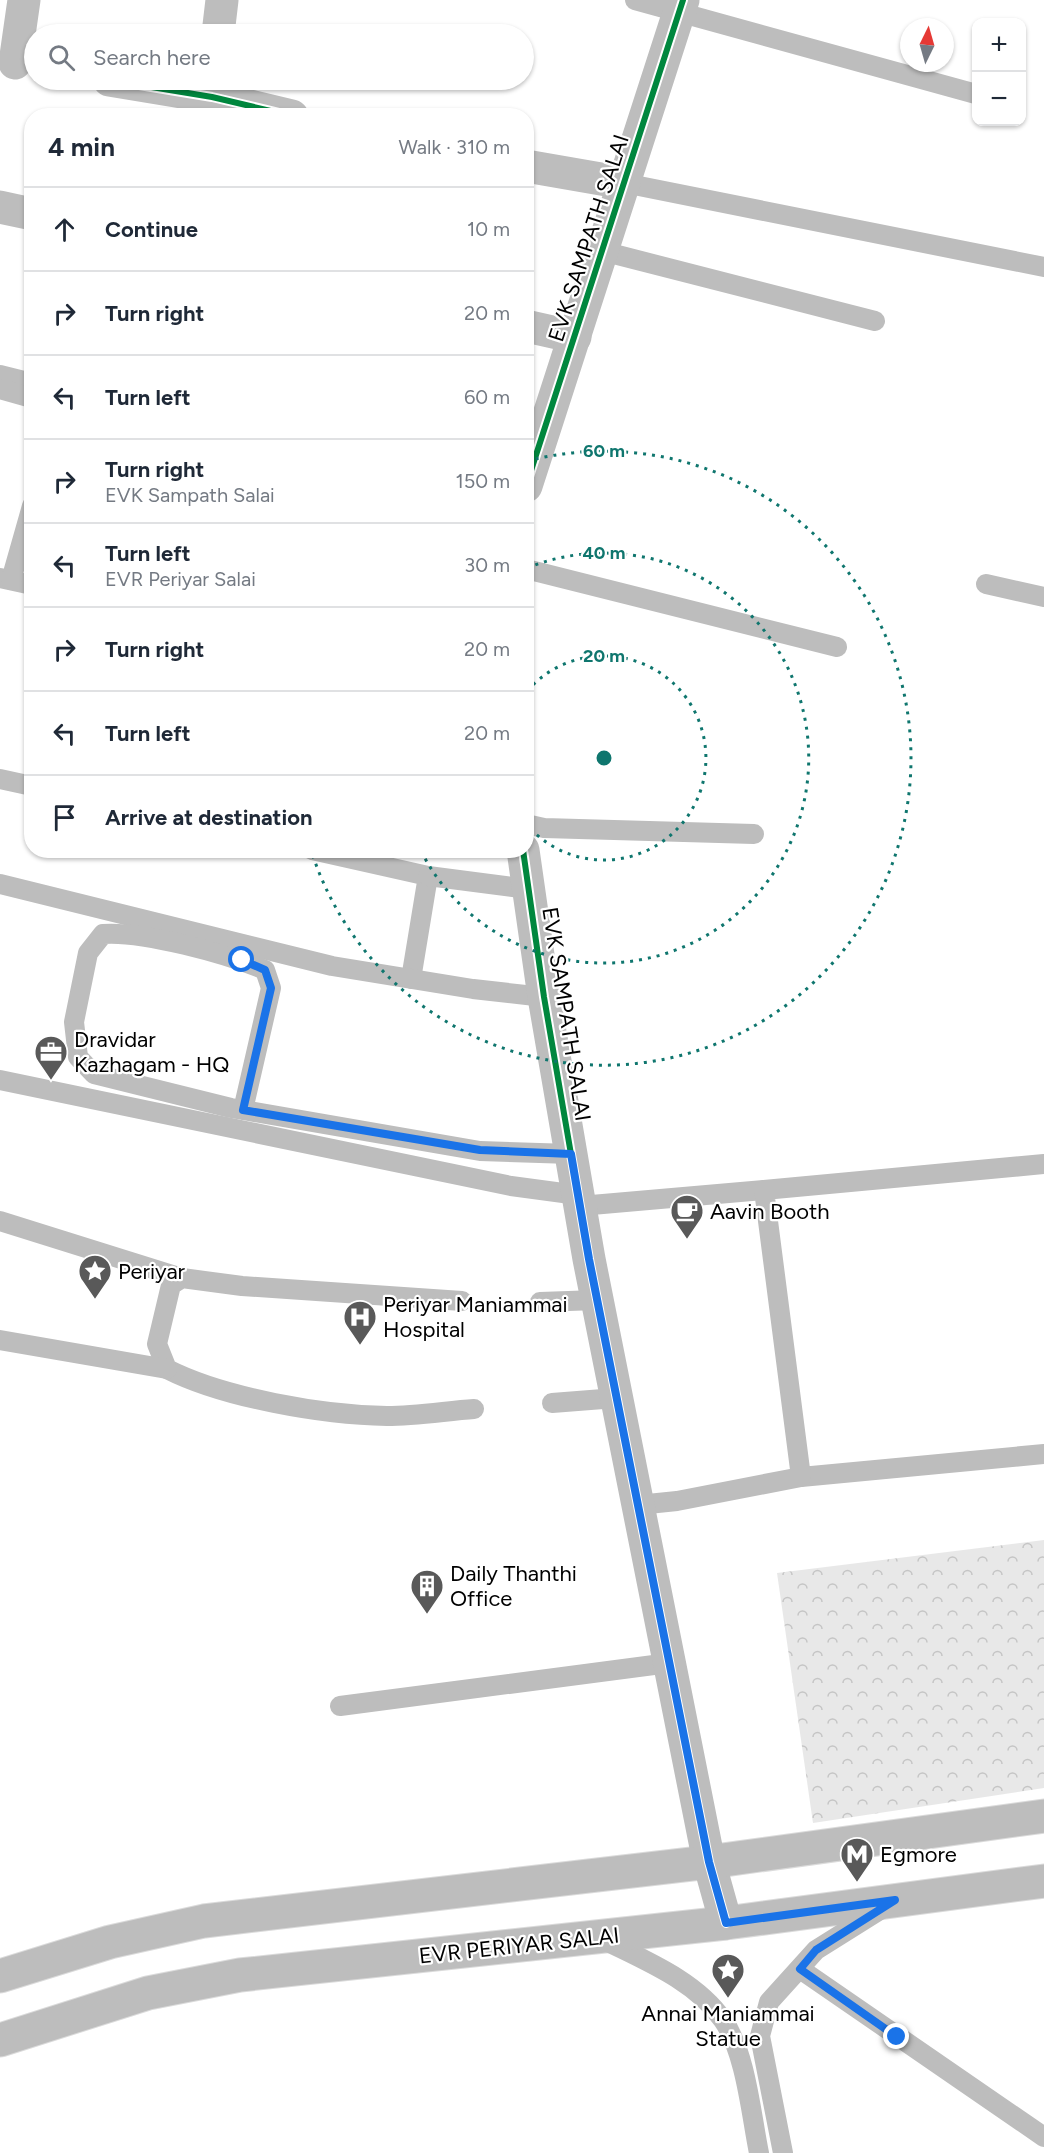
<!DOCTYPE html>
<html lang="en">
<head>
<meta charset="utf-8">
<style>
	body { margin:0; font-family:Figtree,sans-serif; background:#f6f6f7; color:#1f2937 }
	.controls { position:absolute; right:18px; top:18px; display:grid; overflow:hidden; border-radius:12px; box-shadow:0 2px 4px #0004 }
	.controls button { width:54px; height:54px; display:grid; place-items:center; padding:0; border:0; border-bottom:2px solid #e0e1e3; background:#fff; color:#1f2937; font:30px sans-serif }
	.compass { position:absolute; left:900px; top:18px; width:54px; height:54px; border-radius:50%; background:#fff; box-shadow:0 2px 4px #0004; rotate:5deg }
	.stop { position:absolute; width:18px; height:18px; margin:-14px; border:4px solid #1a73e8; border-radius:50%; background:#fff }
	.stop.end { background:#1a73e8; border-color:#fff; box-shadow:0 2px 6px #0008 }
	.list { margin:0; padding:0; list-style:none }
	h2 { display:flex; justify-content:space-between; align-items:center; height:78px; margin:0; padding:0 24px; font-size:26px }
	h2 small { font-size:20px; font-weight:400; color:#747a83 }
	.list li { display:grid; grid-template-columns:39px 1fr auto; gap:18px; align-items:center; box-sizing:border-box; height:84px; padding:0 24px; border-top:2px solid #e0e1e3 }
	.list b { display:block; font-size:22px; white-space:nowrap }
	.list p { margin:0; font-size:20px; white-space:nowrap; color:#747a83 }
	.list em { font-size:20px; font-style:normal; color:#747a83 }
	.icon { flex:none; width:33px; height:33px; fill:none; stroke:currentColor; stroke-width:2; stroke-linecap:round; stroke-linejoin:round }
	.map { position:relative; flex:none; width:1044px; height:2153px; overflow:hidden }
	.search { position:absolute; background:#fff; box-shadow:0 2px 4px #0004; left:24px; top:24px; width:510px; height:66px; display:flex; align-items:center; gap:15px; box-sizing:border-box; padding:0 21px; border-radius:33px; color:#747a83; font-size:22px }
	.panel { position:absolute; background:#fff; box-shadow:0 2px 4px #0004; left:24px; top:108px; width:510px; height:750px; border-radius:24px }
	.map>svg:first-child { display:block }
	.park { fill:url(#park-crowns) }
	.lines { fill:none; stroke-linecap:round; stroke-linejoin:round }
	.primary-casing { stroke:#dbdbdb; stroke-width:35 }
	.service { stroke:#bdbdbd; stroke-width:20 }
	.minor { stroke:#bdbdbd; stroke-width:33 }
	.tertiary { stroke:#bdbdbd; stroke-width:33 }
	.primary { stroke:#bdbdbd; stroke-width:33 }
	.cycleway-casing { stroke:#fff; stroke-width:10 }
	.cycleway { stroke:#00873e; stroke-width:6 }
	.route { stroke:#1a73e8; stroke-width:8 }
	.ring { fill:none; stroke:#0f766e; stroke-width:3; stroke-dasharray:3 6 }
	.labels { text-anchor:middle; stroke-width:4.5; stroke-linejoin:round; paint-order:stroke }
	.street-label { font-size:22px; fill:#000; stroke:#fff }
	.poi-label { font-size:22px; fill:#000; stroke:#fff; text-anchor:start }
	.centre { fill:#0f766e; stroke:#fff; stroke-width:3 }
	.ring-label { font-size:18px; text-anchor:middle; font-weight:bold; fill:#0f766e; stroke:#fff; stroke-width:4.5; stroke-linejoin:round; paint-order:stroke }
</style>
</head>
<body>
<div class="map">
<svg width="1044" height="2153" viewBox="0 0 1044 2153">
	<defs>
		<pattern id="park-crowns" width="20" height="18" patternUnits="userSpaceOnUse" patternTransform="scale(1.5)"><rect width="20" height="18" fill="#e8e8e8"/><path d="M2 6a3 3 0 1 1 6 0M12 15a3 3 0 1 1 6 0" fill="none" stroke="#c5c5c5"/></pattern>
	</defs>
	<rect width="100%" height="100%" fill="#fff"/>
	<polygon class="park" points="1044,1540 1044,1788 813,1823 777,1573"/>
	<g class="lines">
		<g class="primary-casing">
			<g id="primary">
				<polyline points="0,1976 110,1942 204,1921 709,1862 1044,1816"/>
				<polyline points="0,2040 148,1993 240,1975 726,1923 1044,1881"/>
			</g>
		</g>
		<g class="service">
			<polyline points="635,0 976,94"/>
			<polyline points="624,183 1044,267"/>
			<polyline points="602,251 875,321"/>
			<polyline points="0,375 32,383"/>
			<polyline points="0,389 32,398"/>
			<polyline points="526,569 837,647"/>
			<polyline points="0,578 32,585"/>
			<polyline points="11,580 32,506"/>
			<polyline points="986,584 1044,597"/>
			<polyline points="0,779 32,786"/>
			<polyline points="526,824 544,828 754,834"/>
			<polyline points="312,850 428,876 411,979"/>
			<polyline points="428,876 528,889"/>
			<polyline points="0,884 332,966 473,989 544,997"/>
			<polyline points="0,1080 511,1186 578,1195"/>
			<path d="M243 1110 271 988 265 970C227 954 143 931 103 934L88 953 74 1022 78 1057 94 1074 231 1108 243 1110 480 1151 571 1154"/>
			<polyline points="580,1206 764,1190"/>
			<polyline points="0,1221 182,1278"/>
			<path d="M462 1301 242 1286 182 1278 171 1285 157 1344 167 1369C224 1398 323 1415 387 1416 416 1416 446 1411 474 1409"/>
			<polyline points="540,1302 597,1300"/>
			<polyline points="0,1340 167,1369"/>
			<polyline points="552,1403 616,1398"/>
			<polyline points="801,1477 1044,1454"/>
			<polyline points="638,1505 677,1501 801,1477 764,1190 1044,1164"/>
			<polyline points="340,1706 669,1663"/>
			<path d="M602 1939C644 1960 695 1980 723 2020 746 2053 751 2114 759 2153"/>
			<polyline points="800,1969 1044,2137"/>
			<polyline points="783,2153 760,2036 769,2002 816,1950 883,1908"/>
		</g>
		<g class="minor">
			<polyline points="218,34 222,0"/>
			<polyline points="15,63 24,0"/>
			<polyline points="109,80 212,97 292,116"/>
			<polyline points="526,166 624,183"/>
			<polyline points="0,207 32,214"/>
			<polyline points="526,326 575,337"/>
		</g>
		<g class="tertiary">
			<polyline points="526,486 683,0"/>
			<polyline points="523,850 544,997 589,1259 709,1862 726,1923"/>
		</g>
		<use href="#primary" class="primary"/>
		<g class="cycleway-casing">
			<g id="cycleway">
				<polyline points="109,80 212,97 292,116"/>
				<polyline points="526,486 683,0"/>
				<polyline points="523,850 544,997 589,1259 709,1862 726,1923"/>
			</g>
		</g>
		<use href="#cycleway" class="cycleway"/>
	</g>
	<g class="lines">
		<polyline class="route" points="242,960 265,970 271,988 243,1110 480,1150 571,1154 589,1259 709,1862 726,1923 895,1900 816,1950 800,1969 897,2037"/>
	</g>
	<g class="ring">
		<path d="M527 691A102 102 0 1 1 527 825"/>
		<path d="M527 568A205 205 0 1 1 421 851"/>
		<path d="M527 461A307 307 0 1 1 312 853"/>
	</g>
	<defs>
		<g id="office-pin" transform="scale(1.725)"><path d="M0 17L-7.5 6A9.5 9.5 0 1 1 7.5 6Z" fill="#595959" stroke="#fff"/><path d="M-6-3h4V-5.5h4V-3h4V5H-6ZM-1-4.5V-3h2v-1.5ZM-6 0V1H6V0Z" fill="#fff"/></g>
		<g id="cafe-pin" transform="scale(1.725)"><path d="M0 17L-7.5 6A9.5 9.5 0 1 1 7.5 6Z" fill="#595959" stroke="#fff"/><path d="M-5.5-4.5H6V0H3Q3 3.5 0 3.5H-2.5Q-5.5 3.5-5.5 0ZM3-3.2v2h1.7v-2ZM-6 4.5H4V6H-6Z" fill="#fff"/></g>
		<g id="sight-pin" transform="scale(1.725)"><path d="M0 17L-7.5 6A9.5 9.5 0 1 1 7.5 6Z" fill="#595959" stroke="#fff"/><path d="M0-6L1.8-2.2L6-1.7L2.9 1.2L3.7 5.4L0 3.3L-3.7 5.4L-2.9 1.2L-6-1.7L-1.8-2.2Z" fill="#fff"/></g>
		<g id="hospital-pin" transform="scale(1.725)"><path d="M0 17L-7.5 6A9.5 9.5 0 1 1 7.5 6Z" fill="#595959" stroke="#fff"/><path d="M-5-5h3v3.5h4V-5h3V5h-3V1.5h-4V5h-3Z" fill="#fff"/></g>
		<g id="building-pin" transform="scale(1.725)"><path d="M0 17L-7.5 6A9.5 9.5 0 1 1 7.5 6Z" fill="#595959" stroke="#fff"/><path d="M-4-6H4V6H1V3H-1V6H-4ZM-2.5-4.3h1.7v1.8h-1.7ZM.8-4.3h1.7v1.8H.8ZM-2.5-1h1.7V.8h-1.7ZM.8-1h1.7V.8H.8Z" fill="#fff"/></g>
		<g id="metro-pin" transform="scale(1.725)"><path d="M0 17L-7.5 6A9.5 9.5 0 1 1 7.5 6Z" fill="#595959" stroke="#fff"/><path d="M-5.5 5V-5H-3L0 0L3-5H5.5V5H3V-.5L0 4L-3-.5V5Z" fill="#fff"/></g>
	</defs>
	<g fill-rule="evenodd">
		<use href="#office-pin" x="51" y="1052"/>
		<use href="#cafe-pin" x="687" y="1211"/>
		<use href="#sight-pin" x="95" y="1271"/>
		<use href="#hospital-pin" x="360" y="1317"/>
		<use href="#building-pin" x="427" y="1586"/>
		<use href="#metro-pin" x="857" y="1854"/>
		<use href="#sight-pin" x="728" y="1970"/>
	</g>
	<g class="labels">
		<g class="street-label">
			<text transform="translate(588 238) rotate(-72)" y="8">EVK SAMPATH SALAI</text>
			<text transform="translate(567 1014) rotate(81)" y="8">EVK SAMPATH SALAI</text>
			<text transform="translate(519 1945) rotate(-6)" y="8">EVR PERIYAR SALAI</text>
		</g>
		<g class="poi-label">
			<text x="74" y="1047">Dravidar<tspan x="74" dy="25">Kazhagam - HQ</tspan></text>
			<text x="710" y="1219">Aavin Booth</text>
			<text x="118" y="1279">Periyar</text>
			<text x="383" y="1312">Periyar Maniammai<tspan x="383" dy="25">Hospital</tspan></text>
			<text x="450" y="1581">Daily Thanthi<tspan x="450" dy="25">Office</tspan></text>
			<text x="880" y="1862">Egmore</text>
			<text x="728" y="2021" text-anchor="middle">Annai Maniammai<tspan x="728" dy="25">Statue</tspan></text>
		</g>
	</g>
	<circle cx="604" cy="758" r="9" class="centre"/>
	<g class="ring-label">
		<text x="604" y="457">60 m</text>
		<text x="604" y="559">40 m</text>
		<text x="604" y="662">20 m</text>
	</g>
</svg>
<div class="controls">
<button>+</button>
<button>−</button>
</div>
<svg class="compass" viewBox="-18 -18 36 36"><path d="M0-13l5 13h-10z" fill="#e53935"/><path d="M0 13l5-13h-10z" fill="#747a83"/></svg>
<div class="stop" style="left:242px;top:960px"></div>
<div class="stop end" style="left:897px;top:2037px"></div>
<div class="search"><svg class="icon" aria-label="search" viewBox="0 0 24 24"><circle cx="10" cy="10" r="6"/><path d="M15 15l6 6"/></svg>Search here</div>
<section class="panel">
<h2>4 min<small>Walk · 310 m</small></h2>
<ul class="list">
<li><svg class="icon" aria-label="ahead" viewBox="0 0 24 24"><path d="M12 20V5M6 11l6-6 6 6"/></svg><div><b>Continue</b></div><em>10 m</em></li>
<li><svg class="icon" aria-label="right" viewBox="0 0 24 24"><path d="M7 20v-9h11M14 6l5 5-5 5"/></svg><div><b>Turn right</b></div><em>20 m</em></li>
<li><svg class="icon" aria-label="left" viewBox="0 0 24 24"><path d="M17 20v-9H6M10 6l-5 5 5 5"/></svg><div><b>Turn left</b></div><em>60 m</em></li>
<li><svg class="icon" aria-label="right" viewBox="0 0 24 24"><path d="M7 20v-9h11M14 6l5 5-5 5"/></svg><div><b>Turn right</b><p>EVK Sampath Salai</p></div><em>150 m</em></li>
<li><svg class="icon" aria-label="left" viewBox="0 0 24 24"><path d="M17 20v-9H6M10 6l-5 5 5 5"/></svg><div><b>Turn left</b><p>EVR Periyar Salai</p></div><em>30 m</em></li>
<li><svg class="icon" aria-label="right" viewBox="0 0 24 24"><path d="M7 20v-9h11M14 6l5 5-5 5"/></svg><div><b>Turn right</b></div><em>20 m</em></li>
<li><svg class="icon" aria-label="left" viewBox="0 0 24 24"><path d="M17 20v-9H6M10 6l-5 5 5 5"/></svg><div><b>Turn left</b></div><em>20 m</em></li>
<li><svg class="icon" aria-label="arrive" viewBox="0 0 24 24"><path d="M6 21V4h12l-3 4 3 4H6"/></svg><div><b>Arrive at destination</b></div></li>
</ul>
</section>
</div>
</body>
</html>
